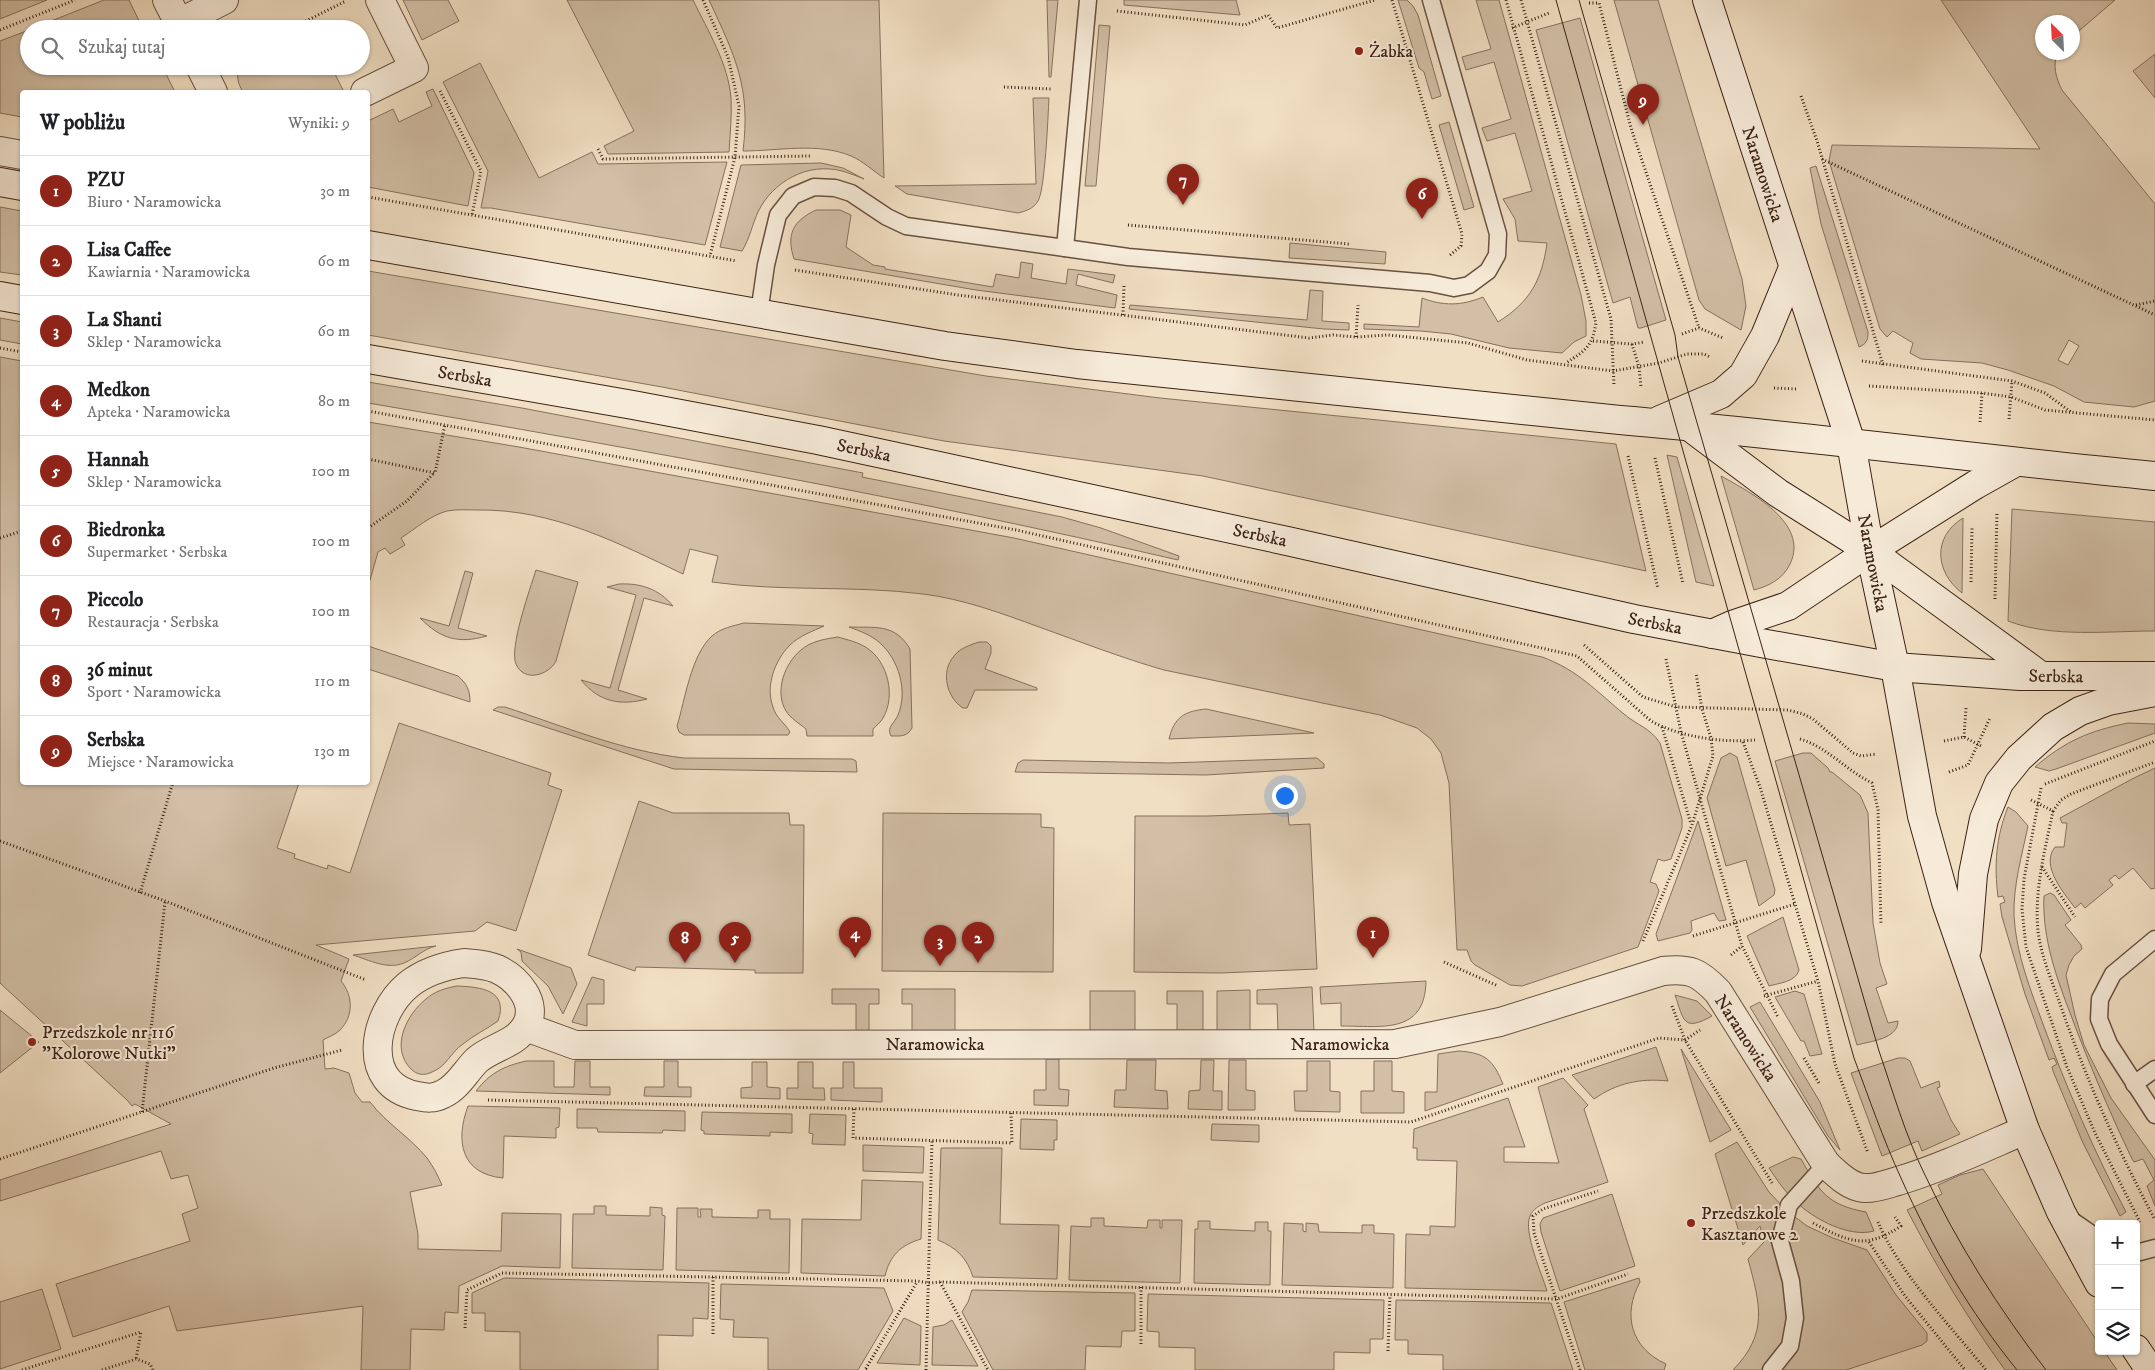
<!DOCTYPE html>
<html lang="pl">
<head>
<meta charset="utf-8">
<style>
	body { margin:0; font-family:"IM FELL DW Pica",serif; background:#f2f2f2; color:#202124 }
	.controls { position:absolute; right:15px; bottom:15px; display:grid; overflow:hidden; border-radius:5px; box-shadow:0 1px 4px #0004 }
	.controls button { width:45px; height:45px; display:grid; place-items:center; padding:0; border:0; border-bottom:1px solid #e0e0e0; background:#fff; color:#202124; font:25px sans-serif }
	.compass { position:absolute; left:2035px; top:15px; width:45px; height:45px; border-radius:50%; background:#fff; box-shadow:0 1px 4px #0004; rotate:336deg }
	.you { position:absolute; left:1284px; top:795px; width:18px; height:18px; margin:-12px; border:4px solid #fff; border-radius:50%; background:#1a73e8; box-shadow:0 0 0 8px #1a73e833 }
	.badge { display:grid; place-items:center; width:32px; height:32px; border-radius:50%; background:#8f2418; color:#fff; font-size:16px; font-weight:700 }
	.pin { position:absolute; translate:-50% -41px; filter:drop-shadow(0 1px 2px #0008) }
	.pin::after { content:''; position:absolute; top:26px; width:18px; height:15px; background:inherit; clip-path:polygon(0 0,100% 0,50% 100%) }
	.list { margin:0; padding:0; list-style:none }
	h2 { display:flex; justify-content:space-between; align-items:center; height:65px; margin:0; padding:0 20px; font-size:21px }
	h2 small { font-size:16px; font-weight:400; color:#757577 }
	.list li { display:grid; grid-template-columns:32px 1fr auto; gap:15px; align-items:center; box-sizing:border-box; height:70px; padding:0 20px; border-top:1px solid #e0e0e0 }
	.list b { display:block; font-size:19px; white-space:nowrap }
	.list p { margin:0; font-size:16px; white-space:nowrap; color:#757577 }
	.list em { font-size:16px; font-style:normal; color:#757577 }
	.icon { flex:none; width:28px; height:28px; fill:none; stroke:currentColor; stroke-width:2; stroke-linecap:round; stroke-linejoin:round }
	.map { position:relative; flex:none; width:2155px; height:1370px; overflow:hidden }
	.search { position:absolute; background:#fff; box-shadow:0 1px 4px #0004; left:20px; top:20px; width:350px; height:55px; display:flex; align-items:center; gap:12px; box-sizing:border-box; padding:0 18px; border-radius:28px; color:#757577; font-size:19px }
	.panel { position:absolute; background:#fff; box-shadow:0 1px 4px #0004; left:20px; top:90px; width:350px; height:695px; border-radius:5px }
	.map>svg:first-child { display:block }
	.green { fill:#d2bfa6; stroke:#87705e; fill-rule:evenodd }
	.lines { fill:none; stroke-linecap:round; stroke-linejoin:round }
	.lane-casing { stroke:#695141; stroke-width:19 }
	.street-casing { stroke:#695141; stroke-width:30 }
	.secondary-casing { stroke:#3c2216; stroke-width:30 }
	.path { stroke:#3c2216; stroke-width:3; stroke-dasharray:1 2.5; stroke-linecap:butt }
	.lane { stroke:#f6ead8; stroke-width:16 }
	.street { stroke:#f6ead8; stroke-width:28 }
	.secondary { stroke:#f6ead8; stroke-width:28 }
	.tram { stroke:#3c2216; stroke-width:1 }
	.poi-dot { fill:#8f2418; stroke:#f6ead8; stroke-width:2 }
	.labels { text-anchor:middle; stroke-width:4; stroke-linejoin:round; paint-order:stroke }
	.poi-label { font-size:18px; fill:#3c2216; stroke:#f6ead8; text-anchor:start }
	.street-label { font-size:18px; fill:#3c2216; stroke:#f6ead8 }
</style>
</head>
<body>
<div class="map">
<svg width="2155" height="1370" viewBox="0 0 2155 1370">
	<rect width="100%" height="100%" fill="#f1dfc3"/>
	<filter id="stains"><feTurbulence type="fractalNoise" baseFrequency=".004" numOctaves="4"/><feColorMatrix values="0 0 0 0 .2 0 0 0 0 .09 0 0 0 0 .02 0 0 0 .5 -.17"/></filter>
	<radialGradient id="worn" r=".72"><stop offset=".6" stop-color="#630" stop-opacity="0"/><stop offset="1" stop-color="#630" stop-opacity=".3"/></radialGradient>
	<g class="green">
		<polygon points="0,0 47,0 0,19"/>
		<polygon points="104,0 129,0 143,29 31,29"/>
		<polygon points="403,0 448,0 459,21 422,40"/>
		<path d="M567 0H693C708 31 728 63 731 98 732 115 730 134 729 152L608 154 604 146 634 131Z"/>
		<path d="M709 0H879L884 178C873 171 863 161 851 156 818 142 778 151 743 151 751 87 735 56 709 0Z"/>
		<polygon points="1047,0 1058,0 1051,77 1049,77"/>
		<polygon points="1124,0 1236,0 1240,15 1124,5"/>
		<polygon points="1398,0 1407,0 1413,6 1418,15 1441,96 1432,99 1424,72 1419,68"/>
		<path d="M1476 0H1499L1581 295 1586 321V336L1574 342 1562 353 1509 348 1451 334 1421 331 1364 329V324L1419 327 1422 298C1443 306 1461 306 1483 297L1498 322C1530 302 1542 280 1547 243L1518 241 1515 219 1503 199 1532 191 1515 133 1487 141 1482 128 1511 119 1494 62 1466 70 1462 57 1491 49Z"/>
		<polygon points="1614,0 1658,0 1742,279 1746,306 1741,330 1705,309 1699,300"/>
		<path d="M1941 0H2115L2073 36 2072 22H2042V52L2058 53C2052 65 2056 78 2062 90L2155 204V401L2134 407 2084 402 2054 386 2008 370 1982 363 1921 359 1910 353 1913 343 1893 331 1887 337 1880 329 1829 161 1832 145 2040 149ZM2069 340 2079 346 2068 365 2058 360Z"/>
		<polygon points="1580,18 1666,320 1641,328 1638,328 1630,297 1613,303 1536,30"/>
		<polygon points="1099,25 1110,26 1096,186 1085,186"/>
		<polygon points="29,30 29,66 162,66 175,92 22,92 22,117 0,113 0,41"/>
		<polygon points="2155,54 2155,98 2133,71"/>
		<polygon points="480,63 539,178 592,152 598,164 727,162 705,245 491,208 481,208 488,171 443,82"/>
		<path d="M241 66H331L344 92H243C238 84 235 74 241 66Z"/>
		<polygon points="433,89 474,173 468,206 368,187 368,121 393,109 399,122 432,106 426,92"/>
		<path d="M1033 98H1049C1048 117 1045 190 1038 201 1033 209 1026 211 1018 213L907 194 895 186 1036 184Z"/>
		<polygon points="1449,122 1474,207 1464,210 1439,125"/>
		<path d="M821 163 843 168 864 179C857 176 849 173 842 171 808 162 773 181 758 212 752 225 750 238 742 251L720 247 741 165Z"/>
		<path d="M1816 166 1868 332C1868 341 1866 344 1859 347L1821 224 1810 168Z"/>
		<polygon points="0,207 22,211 22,275 0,272"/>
		<path d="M816 210H840L851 215 846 247 873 265 885 267V269L993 287 996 274 1019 278 1021 262 1033 264 1031 278 1066 284 1068 269 1115 275 1113 283 1078 274 1076 285 1117 295 1115 308 976 290 794 259C786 234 793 221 816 210Z"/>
		<polygon points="1290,243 1386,252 1385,264 1289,258"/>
		<polygon points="368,271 986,376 1160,398 1616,444 1646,571 1203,476 944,441 662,387 368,335"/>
		<polygon points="1310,290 1323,291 1322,321 1349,323 1349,330 1324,329 1129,309 1130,305 1307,320"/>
		<polygon points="0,318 22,322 22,344 0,340"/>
		<path d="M0 357 22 361V782L299 783 277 848 295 854 294 858 327 869 328 865 350 873 399 723 551 773 548 785 562 790 516 931 487 922 475 931 316 945 349 959 341 981C353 995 354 1016 340 1030 335 1035 328 1037 323 1040L325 1069 334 1068 349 1073 355 1093 362 1102H370C387 1124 410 1137 427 1158 433 1166 438 1176 442 1185L410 1192 418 1234V1249L501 1251 502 1213 561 1214 560 1268 502 1266 459 1286 458 1313 445 1312 444 1330 411 1329 410 1370H361L363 1306 177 1331 169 1306 73 1337 56 1284 190 1241 182 1214 198 1208 188 1175 171 1179 161 1151 0 1201V1180L171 1124 135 1104 132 1106 127 1100 0 983Z"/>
		<path d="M368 382 522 408 863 473 862 477 1062 517 1101 528 1179 556 1178 560C910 498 639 449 368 403Z"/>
		<path d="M368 422 519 447 1014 538 1542 657C1578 670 1596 691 1624 714 1638 726 1649 727 1660 743L1682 819V828L1671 859 1664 861 1658 859 1650 882 1656 884 1659 891 1638 947 1522 986 1510 985 1475 965 1471 961 1467 950H1457L1449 783 1441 753 1431 739 1417 728 1380 715 1164 670C1122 658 1081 642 1039 627 1001 613 963 599 923 594 853 585 782 592 712 582L718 556 690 549 683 574C618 543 553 509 478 510 468 510 457 509 447 511 431 515 415 529 401 538L405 545 390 554 385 548 378 552 368 587Z"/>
		<polygon points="1667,455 1677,457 1714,586 1696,582"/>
		<path d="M1721 476C1750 492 1810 523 1790 564 1783 579 1769 586 1754 590Z"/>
		<path d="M2012 509 2155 522V631C2108 631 2052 638 2008 621Z"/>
		<path d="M1963 518 1962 593C1935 572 1932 537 1963 518Z"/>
		<path d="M536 570 578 582 556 661C549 675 524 683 516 664 509 648 530 589 536 570Z"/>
		<path d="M465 571 473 573 458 628 487 636C458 644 441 639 420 618L449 626Z"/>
		<path d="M619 584C641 583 659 589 673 606L644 598 618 690 647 699C620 706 599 702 581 680L610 688 636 595 607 587Z"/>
		<path d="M744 623 824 626C813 631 799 636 790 645 775 660 765 686 773 707 776 718 785 723 790 732L788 735H684L679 732 677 726C685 700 691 655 712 636 721 628 733 626 744 623Z"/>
		<path d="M849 627C875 628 895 623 910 649L912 728C907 737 901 736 891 736 886 727 895 723 898 715 908 691 899 660 880 643 871 635 860 631 849 627Z"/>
		<path d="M838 637C848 640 858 642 867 648 888 662 896 696 883 718 881 722 876 726 873 729V736H807L806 729C800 724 790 718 786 711 774 691 785 663 801 650 811 641 825 639 838 637Z"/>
		<path d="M979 642H987L991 646V653L985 669 1037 688V690H975L967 708H963C947 698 940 672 954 656 960 648 970 645 979 642Z"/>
		<path d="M368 646 458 676C467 684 470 690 470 702L368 669Z"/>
		<path d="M498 707H505C563 726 622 751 684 758L852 759 856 761 857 772 674 769 493 710Z"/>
		<path d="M1206 709 1314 733 1169 739C1174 717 1185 711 1206 709Z"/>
		<path d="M2128 723 2155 724V733L2056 769 2049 771 2035 767C2065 741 2089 731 2128 723Z"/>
		<polygon points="1730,753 1737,757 1775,890 1774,895 1759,906 1746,860 1726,866 1707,798 1721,758"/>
		<path d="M1803 753H1811L1828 768 1830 772H1832L1860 795 1868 813 1873 923 1880 963 1887 984 1876 988 1888 1023 1898 1021C1898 1039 1871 1041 1857 1045L1775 761Z"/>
		<polygon points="1317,758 1324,764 1324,768 1206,775 1015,772 1018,763 1023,760 1169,763"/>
		<path d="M2155 768V888L2151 889 2133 868 2119 879 2115 875 2109 880 2113 885 2085 908 2081 903 2075 908C2064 893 2040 866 2055 847H2064L2067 823H2062L2060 818 2132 779Z"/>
		<polygon points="639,801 673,813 789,813 790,825 804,825 803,973 755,973 755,970 636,967 635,971 588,955"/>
		<path d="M2008 807 2016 812 2028 826C2022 855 2013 886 2014 916 2016 954 2031 991 2043 1024 2067 1089 2094 1151 2126 1212L2120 1216 2083 1143 2053 1071 2052 1067 2057 1064 2054 1058 2049 1060 2025 994 2002 917 2000 904 2005 902 2003 896 1998 897C1994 865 1996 837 2008 807Z"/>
		<polygon points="883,813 1041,814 1041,827 1054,828 1053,972 882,971"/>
		<polygon points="1288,813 1289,825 1310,824 1317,969 1221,973 1134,972 1135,816 1208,816"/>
		<polygon points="1698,821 1726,920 1719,921 1714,913 1691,921 1692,930 1690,933 1658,941 1656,934"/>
		<path d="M2050 893 2054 895 2071 920 2065 925 2081 945 2082 949 2074 956 2069 965 2066 975 2075 1015 2084 1045 2111 1098 2155 1160V1206L2147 1186 2154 1180 2143 1159 2134 1162 2132 1159C2110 1113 2090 1066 2072 1018 2057 979 2042 939 2044 896Z"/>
		<path d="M1783 917 1799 970C1796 982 1779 983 1769 986L1747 936Z"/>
		<path d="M436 946C423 949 416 958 404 963 387 970 369 960 353 955Z"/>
		<polygon points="517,949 571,968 577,984 563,1014 548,986 522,961 521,952"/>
		<polygon points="592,977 604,980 604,1004 587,1004 587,1026 572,1022"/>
		<path d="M1426 981C1425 1035 1381 1026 1341 1026V1003L1321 1004 1320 987Z"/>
		<path d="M457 986C481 987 509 990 498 1021 487 1029 474 1035 463 1044 451 1052 446 1067 432 1072 424 1076 417 1075 411 1069 390 1048 406 1015 426 999 435 991 446 988 457 986Z"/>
		<polygon points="1312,987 1314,1031 1278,1031 1277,1004 1257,1004 1257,990"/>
		<polygon points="832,989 879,989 879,1004 869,1004 869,1031 856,1031 856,1004 832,1004"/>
		<polygon points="902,989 955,989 955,1031 912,1031 912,1004 902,1004"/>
		<polygon points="1250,990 1250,1031 1217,1031 1217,991"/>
		<rect x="1090" y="991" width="45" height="40"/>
		<polygon points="1167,991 1203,991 1203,1031 1177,1031 1177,1004 1167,1004"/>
		<polygon points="1795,991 1804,994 1822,1054 1810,1056 1804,1041 1801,1041 1775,997"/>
		<path d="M1675 995 1697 1001 1712 1016C1683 1032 1684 1021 1675 995Z"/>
		<polygon points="1760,1002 1820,1102 1840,1150 1828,1136 1750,1007"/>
		<polygon points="0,1010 39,1042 0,1073"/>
		<path d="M1656 1047 1668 1081C1640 1078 1617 1083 1594 1099L1572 1075Z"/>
		<polygon points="1681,1049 1731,1130 1710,1142"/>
		<path d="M1459 1051C1486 1053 1493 1060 1503 1084L1425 1111V1092H1437L1438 1054Z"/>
		<polygon points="1898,1058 1905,1058 1910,1061 1921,1088 1939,1081 1940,1087 1937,1088 1951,1120 1960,1134 1922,1151 1918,1141 1882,1156 1851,1073"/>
		<polygon points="1046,1059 1059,1059 1059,1089 1069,1090 1068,1106 1034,1105 1034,1090 1046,1090"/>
		<polygon points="1127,1060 1156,1060 1155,1090 1167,1091 1168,1109 1114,1107 1115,1090 1126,1090"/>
		<polygon points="1201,1060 1214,1060 1213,1091 1222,1091 1222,1110 1188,1109 1189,1091 1200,1090"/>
		<polygon points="1229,1060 1246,1060 1246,1090 1255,1091 1255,1110 1228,1110"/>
		<path d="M526 1061H554V1087H574L575 1061H590V1087H610V1095L476 1091C490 1073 504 1066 526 1061Z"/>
		<polygon points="664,1061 678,1061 678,1087 691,1087 691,1097 644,1096 645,1087 664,1087"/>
		<polygon points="1307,1061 1330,1061 1330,1091 1340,1092 1340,1112 1295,1111 1294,1091 1307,1091"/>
		<polygon points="1374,1061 1392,1061 1392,1091 1404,1092 1404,1113 1361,1113 1361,1091 1374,1091"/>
		<polygon points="752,1062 767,1062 767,1087 780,1088 780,1099 741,1098 741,1088 752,1087"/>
		<polygon points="798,1062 813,1062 813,1088 824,1088 825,1100 787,1099 787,1088 798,1088"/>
		<polygon points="843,1062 854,1062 854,1088 882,1088 882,1102 831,1100 831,1088 843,1088"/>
		<path d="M1563 1078 1588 1105 1584 1109 1608 1182 1545 1203C1539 1206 1533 1209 1530 1216 1523 1232 1542 1274 1547 1291L1405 1288 1406 1234 1430 1235V1226L1455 1227 1457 1161 1417 1160V1148H1413L1414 1129 1508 1098 1525 1147H1504V1162L1559 1163 1538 1087Z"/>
		<path d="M468 1106 560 1108 559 1127 556 1128V1138L504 1136 503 1178C461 1174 455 1141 468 1106Z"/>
		<polygon points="577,1109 685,1111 685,1131 663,1130 662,1133 598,1132 597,1128 577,1128"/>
		<polygon points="702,1112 792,1114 792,1133 770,1132 770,1136 704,1134 704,1131 701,1130"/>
		<polygon points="810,1114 846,1115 845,1145 812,1144 813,1134 809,1133"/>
		<polygon points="1021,1119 1057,1120 1057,1140 1054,1140 1054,1150 1020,1149"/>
		<polygon points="1212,1124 1259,1125 1259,1142 1211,1140"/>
		<path d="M1737 1142 1769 1192 1786 1210 1807 1226 1833 1238 1867 1250 1896 1295 1927 1333V1341L1922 1345 1846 1370H1733C1769 1333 1760 1304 1748 1259L1764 1242 1760 1226 1743 1245 1715 1154Z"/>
		<polygon points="863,1145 924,1147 923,1173 863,1171"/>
		<path d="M941 1148H1002L1000 1224 1059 1225 1057 1279 973 1277C967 1258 957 1248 938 1240Z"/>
		<path d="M1793 1157 1801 1159C1819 1191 1827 1205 1866 1212L1874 1231C1849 1238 1814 1219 1796 1202 1785 1192 1777 1180 1769 1168Z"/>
		<path d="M1983 1169 2099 1344V1351H2104L2117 1370H2005C1968 1319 1936 1266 1907 1210L1942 1194 1938 1185 1960 1175Z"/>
		<path d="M862 1180 923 1182 921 1239C901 1245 890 1255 885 1276L801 1273 802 1219 861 1220Z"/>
		<polygon points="1612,1194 1635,1266 1560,1291 1541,1232 1540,1224 1543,1218"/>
		<polygon points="594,1206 606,1206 606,1215 650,1216 650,1207 662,1208 662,1215 665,1216 663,1270 572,1268 573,1214 594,1214"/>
		<polygon points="677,1208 698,1208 698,1217 701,1217 700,1209 712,1209 712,1217 758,1218 758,1210 770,1210 770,1219 790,1219 789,1273 676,1270"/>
		<polygon points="1091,1218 1104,1218 1104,1226 1147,1228 1148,1220 1160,1220 1160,1228 1162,1228 1162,1220 1182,1220 1180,1283 1069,1280 1071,1226 1091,1227"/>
		<polygon points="1198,1221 1210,1221 1210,1229 1255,1231 1255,1222 1268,1222 1268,1231 1271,1231 1270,1285 1194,1283 1195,1229 1198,1229"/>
		<polygon points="1284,1223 1303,1224 1303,1231 1306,1232 1306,1223 1318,1224 1319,1232 1362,1233 1362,1225 1374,1225 1374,1233 1394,1234 1393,1288 1282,1285"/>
		<polygon points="504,1278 709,1283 708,1319 693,1318 693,1336 658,1335 658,1370 520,1370 520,1332 485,1331 485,1313 472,1313 472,1293"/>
		<path d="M1639 1278 1640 1282C1622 1315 1631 1348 1666 1364L1664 1370H1585L1564 1302Z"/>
		<polygon points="721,1284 884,1288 893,1311 858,1370 768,1370 768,1338 733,1337 734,1320 720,1319"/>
		<polygon points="42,1289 61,1349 0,1369 0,1302"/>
		<polygon points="972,1290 1135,1293 1135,1331 1122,1331 1121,1347 1086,1346 1085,1370 993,1370 962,1312 968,1302"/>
		<polygon points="1148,1294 1384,1300 1383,1339 1370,1339 1370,1353 1334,1352 1334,1370 1195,1370 1195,1348 1159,1347 1159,1332 1147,1331"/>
		<polygon points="1396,1300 1551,1303 1573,1370 1443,1370 1443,1355 1408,1354 1408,1340 1395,1340"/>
		<polygon points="904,1318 921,1326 920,1365 877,1363"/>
		<polygon points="952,1320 978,1366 932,1365 933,1327 944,1325"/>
	</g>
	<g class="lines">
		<g class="lane-casing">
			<g id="lane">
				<polyline points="1065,248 1128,257 1430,283 1454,288 1469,285 1488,271 1497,255 1498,234 1431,0"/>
				<polyline points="759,313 766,265 778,215 793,196 814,187 835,188 851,193 887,217 906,226 1065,248 1088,0"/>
				<polyline points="2155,939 2113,974 2100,999 2099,1019 2109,1044 2155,1115"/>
				<polyline points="2134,1084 2155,1069"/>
				<polyline points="2070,1219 2099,1239"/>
				<polyline points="2136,1251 2140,1252 2155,1248"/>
				<polyline points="1771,1370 1790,1346 1795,1318 1791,1281 1780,1241 1789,1205 1826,1164"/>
			</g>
		</g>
		<g class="street-casing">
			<g id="street">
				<polyline points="167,0 182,29"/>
				<polyline points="179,23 224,0"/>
				<polyline points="200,66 213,92"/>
				<polyline points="365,92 414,68 380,0"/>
				<polyline points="0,151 22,155"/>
				<path d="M464 963C475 964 486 964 497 969 517 978 539 1003 526 1026 516 1044 492 1047 477 1060 465 1072 458 1087 443 1094 433 1099 427 1098 417 1096 359 1085 373 1014 408 985 424 972 443 966 464 963Z"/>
				<path d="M526 1027 575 1045 1395 1044 1500 1022 1663 971C1690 968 1699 972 1718 992L1826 1164C1836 1173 1849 1187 1864 1188 1875 1189 1887 1184 1898 1181 1941 1168 1983 1148 2025 1130"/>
			</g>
		</g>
		<g class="secondary-casing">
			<g id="secondary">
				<polyline points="1707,0 1851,443 1870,551 1895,667 1922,816 1946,902 2025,1130 2061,1212 2099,1283"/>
				<polyline points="0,182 22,186"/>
				<path d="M368 245 945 346 1077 364 1620 420C1799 435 1977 459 2155 476"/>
				<polyline points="0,296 22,300"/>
				<polyline points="368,359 633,405 818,440 1287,541 1634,619 1761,643 1895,667 2020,676 2155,676"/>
				<polyline points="1660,420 1721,394 1743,375 1765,336 1793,268"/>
				<polyline points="1686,424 1778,493 1870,551 2041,676"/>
				<polyline points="1712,634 1732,625 1788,606 1870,551 1975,485 2016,462"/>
				<polyline points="1967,949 1973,874 1984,819 1999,783 2019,758 2053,727 2080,711 2108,701 2155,692"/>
				<polyline points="2136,1349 2150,1370"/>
			</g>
		</g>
		<g class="path">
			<polyline points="703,0 728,57 739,106 735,157 710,256"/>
			<polyline points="1392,0 1462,234 1461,246 1449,256"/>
			<path d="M1506 0 1596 323C1592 347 1586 350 1566 363"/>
			<polyline points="1521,0 1611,319 1614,386"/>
			<polyline points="1589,3 1599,3 1631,128 1699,328"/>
			<polyline points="1117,11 1245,25 1268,15 1277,28 1375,0"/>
			<polyline points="1512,28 1549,13"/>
			<polyline points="290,29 346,1"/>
			<polyline points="0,30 75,0"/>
			<polyline points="1004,87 1051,89"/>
			<polyline points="440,91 481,171 472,215"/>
			<polyline points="1801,96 1817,141 1883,365"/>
			<polyline points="598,149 603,159 810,156"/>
			<polyline points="1822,159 2155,315"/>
			<polyline points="368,197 737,261"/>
			<polyline points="1128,225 1349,244"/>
			<polyline points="795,270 958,295 1309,338 1333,335 1356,337 1388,335 1468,343 1527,360 1613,371 1659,363 1687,354 1704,354 1710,357"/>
			<polyline points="2136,305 2155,301"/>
			<polyline points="1123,315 1124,286"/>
			<polyline points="1682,334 1699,328 1723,338"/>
			<polyline points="1356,337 1358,305"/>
			<polyline points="1593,341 1632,344 1645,342"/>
			<polyline points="1632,344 1639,367 1641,387"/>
			<polyline points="0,348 22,352"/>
			<polyline points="1862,361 2012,381 2045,393 2071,412"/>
			<polyline points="1869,386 1982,393 2011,397 2045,410 2155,420"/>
			<polyline points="1774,388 1798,389"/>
			<path d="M368 411 1016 530 1577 656 1651 721C1680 737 1722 743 1755 740"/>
			<polyline points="2009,419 2012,381"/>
			<polyline points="1980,422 1982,393"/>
			<polyline points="1628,456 1658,589"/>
			<polyline points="1655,458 1683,584"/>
			<polyline points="368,459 435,473 445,424"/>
			<polyline points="368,528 407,501 434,473"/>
			<polyline points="0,538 22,531"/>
			<polyline points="1971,582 1972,528"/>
			<polyline points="1995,599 1997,512"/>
			<polyline points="1584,645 1643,697 1676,707 1788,710 1803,714 1813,719 1853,753 1861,756 1877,754"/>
			<polyline points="1666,659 1681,732 1742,946 1778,1017"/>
			<polyline points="1662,727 1691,824"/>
			<polyline points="1964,737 1966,708"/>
			<path d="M1800 739C1827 747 1846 770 1872 783L1878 810 1881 925"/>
			<polyline points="1944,741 1964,737 1983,747"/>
			<polyline points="1743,742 1760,787 1818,981 1835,1064 1868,1153"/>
			<polyline points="1949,772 1968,765 1990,718"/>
			<polyline points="2045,784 2155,741"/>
			<polyline points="2041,788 2024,879 2022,909 2026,947 2067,1067 2095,1133 2140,1222"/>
			<polyline points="2031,800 2053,811 2061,800 2071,794 2155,762"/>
			<path d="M2053 811C2045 850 2034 891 2038 931 2041 956 2052 981 2060 1004 2086 1079 2117 1148 2154 1218"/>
			<polyline points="0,841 165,901 366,980"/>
			<polyline points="2042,867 2075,917"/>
			<polyline points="140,893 173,782"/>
			<polyline points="1693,936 1795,904"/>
			<polyline points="1643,941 1692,825 1713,756 1711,738 1702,709 1696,673"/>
			<polyline points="1731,955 1742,946"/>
			<polyline points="1444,962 1498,986"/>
			<polyline points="1764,996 1818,981"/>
			<polyline points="1672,1006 1685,1040 1772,1183"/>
			<polyline points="1804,1058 1820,1085"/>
			<polyline points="488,1100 1411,1122 1659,1038 1685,1040 1700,1030"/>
			<polyline points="854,1109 853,1138 1012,1143 1011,1113"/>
			<polyline points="142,1112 165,902"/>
			<polyline points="0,1159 274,1068 342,1050"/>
			<path d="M1878 1222C1898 1271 1952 1328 1986 1370"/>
			<path d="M1813 1223C1849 1242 1865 1250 1901 1226L1895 1217"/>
			<polyline points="1869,1242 1905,1296 1965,1370"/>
			<polyline points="713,1277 713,1334"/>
			<polyline points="940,1282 988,1370"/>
			<polyline points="465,1328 467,1290 502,1273 917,1281 930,1283 940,1282 1557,1299 1628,1274"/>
			<polyline points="1141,1344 1141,1287"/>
			<polyline points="1388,1351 1390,1295"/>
			<polyline points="22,1370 141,1332 136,1359"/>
			<polyline points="102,1370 136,1359 150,1364 153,1370"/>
			<polyline points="867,1370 865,1370 917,1282"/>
			<polyline points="926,1370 932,1141"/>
			<polyline points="1580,1370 1534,1233 1533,1216 1543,1209 1598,1191"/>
		</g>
		<use href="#lane" class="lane"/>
		<use href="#street" class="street"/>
		<use href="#secondary" class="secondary"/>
		<g class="tram">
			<path d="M1556 0 1854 1058C1869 1098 1883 1139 1901 1178 1931 1246 1970 1312 2017 1370"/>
			<path d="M1579 0 1675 335 1678 357 1879 1051C1893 1092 1905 1134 1924 1173 1957 1243 1999 1309 2046 1370"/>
		</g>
	</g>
	<g class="poi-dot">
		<circle cx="1359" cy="51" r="5"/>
		<circle cx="32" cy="1042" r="5"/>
		<circle cx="1691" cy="1223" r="5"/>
	</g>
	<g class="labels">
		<g class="poi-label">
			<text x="1369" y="57">Żabka</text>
			<text x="42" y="1038">Przedszkole nr 116<tspan x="42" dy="21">"Kolorowe Nutki"</tspan></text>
			<text x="1701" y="1219">Przedszkole<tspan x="1701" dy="21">Kasztanowe 2</tspan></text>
		</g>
		<g class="street-label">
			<text transform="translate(1763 174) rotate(72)" y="6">Naramowicka</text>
			<text transform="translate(465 376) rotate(10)" y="6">Serbska</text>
			<text transform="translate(864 450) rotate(12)" y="6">Serbska</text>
			<text transform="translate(1260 535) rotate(12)" y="6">Serbska</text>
			<text transform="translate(1873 563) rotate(79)" y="6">Naramowicka</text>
			<text transform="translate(1655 623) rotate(11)" y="6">Serbska</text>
			<text transform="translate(2056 676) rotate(1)" y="6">Serbska</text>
			<text transform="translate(1746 1038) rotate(57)" y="6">Naramowicka</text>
			<text x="935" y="1050">Naramowicka</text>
			<text x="1340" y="1050">Naramowicka</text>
		</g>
	</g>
	<rect width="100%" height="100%" filter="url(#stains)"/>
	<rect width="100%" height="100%" fill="url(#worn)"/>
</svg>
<div class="controls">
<button>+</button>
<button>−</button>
<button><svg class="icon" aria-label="layers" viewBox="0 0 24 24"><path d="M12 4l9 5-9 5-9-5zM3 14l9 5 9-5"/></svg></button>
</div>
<svg class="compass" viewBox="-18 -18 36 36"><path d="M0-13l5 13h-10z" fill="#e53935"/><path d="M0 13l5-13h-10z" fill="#757577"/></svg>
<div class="you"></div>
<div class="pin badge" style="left:1373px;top:958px">1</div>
<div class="pin badge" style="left:978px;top:963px">2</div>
<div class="pin badge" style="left:940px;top:966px">3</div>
<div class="pin badge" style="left:855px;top:958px">4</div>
<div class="pin badge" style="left:735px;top:963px">5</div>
<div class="pin badge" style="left:1422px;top:219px">6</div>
<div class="pin badge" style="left:1183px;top:205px">7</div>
<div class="pin badge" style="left:685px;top:963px">8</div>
<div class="pin badge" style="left:1643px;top:125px">9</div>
<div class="search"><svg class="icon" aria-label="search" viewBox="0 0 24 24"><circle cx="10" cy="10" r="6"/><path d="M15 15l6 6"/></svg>Szukaj tutaj</div>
<section class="panel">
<h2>W pobliżu<small>Wyniki: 9</small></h2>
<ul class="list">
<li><span class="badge">1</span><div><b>PZU</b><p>Biuro · Naramowicka</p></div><em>30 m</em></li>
<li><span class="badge">2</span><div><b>Lisa Caffee</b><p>Kawiarnia · Naramowicka</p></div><em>60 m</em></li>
<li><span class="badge">3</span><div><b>La Shanti</b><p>Sklep · Naramowicka</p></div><em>60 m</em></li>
<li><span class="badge">4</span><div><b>Medkon</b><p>Apteka · Naramowicka</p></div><em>80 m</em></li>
<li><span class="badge">5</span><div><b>Hannah</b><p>Sklep · Naramowicka</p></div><em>100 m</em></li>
<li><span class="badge">6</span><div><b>Biedronka</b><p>Supermarket · Serbska</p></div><em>100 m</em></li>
<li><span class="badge">7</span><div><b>Piccolo</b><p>Restauracja · Serbska</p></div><em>100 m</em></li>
<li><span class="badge">8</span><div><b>36 minut</b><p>Sport · Naramowicka</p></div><em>110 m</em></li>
<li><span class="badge">9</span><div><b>Serbska</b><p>Miejsce · Naramowicka</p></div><em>130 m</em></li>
</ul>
</section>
</div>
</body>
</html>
